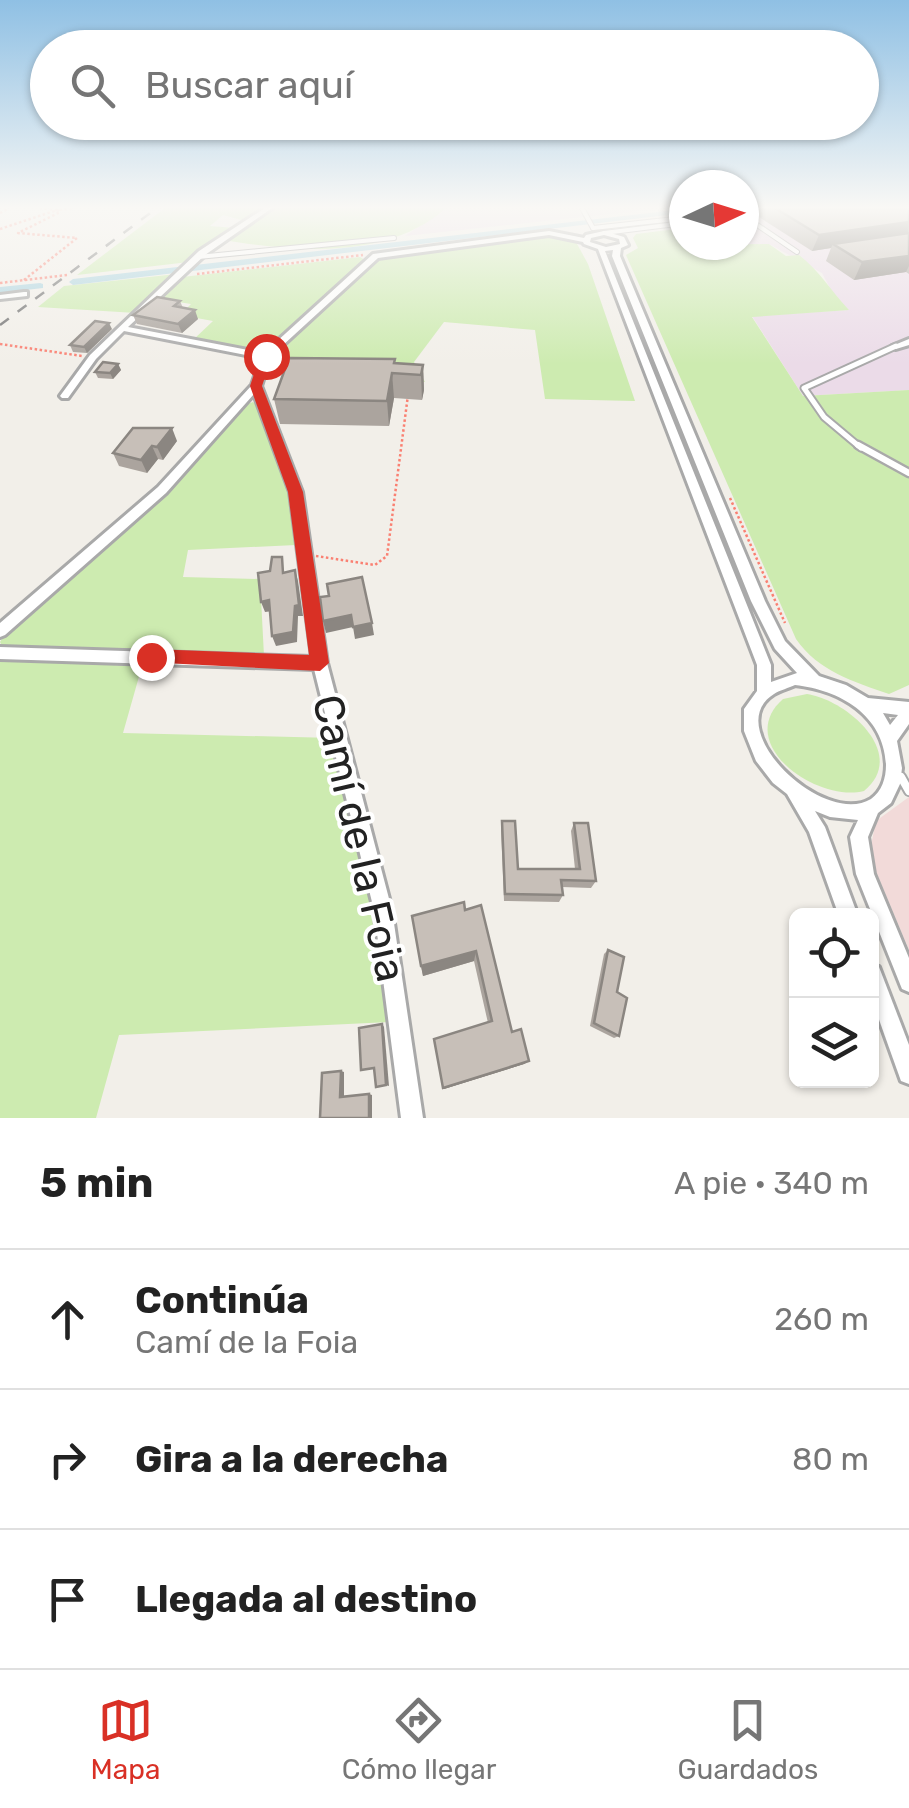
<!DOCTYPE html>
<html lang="es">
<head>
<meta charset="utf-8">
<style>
	body { margin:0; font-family:Rubik,sans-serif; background:#f6f6f6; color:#222 }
	.controls { position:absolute; right:30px; bottom:30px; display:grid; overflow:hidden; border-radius:15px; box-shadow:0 2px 8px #0004 }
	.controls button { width:90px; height:90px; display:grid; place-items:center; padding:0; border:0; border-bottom:2px solid #e0e0e0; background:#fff; color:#222; font:50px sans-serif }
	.compass { position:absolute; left:669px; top:170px; width:90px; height:90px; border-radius:50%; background:#fff; box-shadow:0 2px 8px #0004; rotate:86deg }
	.stop { position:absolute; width:30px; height:30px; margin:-22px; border:8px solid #d93025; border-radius:50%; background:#fff }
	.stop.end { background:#d93025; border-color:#fff; box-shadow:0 2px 10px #0008 }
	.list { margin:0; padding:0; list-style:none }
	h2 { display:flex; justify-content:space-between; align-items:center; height:130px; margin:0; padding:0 40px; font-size:42px }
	h2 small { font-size:32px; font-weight:400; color:#767676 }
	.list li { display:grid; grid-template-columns:65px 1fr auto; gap:30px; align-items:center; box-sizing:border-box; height:140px; padding:0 40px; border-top:2px solid #e0e0e0 }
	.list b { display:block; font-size:38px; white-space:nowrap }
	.list p { margin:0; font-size:32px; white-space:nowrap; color:#767676 }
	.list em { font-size:32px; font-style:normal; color:#767676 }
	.icon { flex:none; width:55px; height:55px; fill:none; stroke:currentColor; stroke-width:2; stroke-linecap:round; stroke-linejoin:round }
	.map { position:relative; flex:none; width:909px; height:1118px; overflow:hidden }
	.search { position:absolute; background:#fff; box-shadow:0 2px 8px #0004; left:30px; right:30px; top:30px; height:110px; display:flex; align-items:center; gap:25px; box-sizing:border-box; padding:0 35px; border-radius:55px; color:#767676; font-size:38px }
	.sheet { height:550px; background:#fff }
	nav { display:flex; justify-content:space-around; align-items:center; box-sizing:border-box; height:140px; border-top:2px solid #e0e0e0; background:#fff; font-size:28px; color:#767676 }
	nav a { display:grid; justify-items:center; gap:5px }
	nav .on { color:#d93025 }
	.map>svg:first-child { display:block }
	.commercial { fill:#f2dad9 }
	.industrial { fill:#ebdbe8 }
	.grass { fill:#cdebb0 }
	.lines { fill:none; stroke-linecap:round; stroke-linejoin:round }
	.canal { fill:#aad3df; fill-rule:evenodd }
	.lane-far3-casing { stroke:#a9a9a9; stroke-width:6 }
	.lane-far2-casing { stroke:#a9a9a9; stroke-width:9 }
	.lane-far1-casing { stroke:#a9a9a9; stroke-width:11 }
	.lane-casing { stroke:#a9a9a9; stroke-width:12 }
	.street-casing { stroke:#a9a9a9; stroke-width:6 }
	.path { stroke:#fa8072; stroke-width:2.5; stroke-dasharray:2.5 2.5; stroke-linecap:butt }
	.lane-far3 { stroke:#fff; stroke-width:4 }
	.lane-far2 { stroke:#fff; stroke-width:5 }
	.lane-far1 { stroke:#fff; stroke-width:6 }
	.lane { stroke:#fff; stroke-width:8 }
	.street { fill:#fff; fill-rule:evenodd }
	.rail { stroke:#707070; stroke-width:2.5; stroke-dasharray:11 11; stroke-linecap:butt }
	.wall { fill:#aba49e }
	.shaded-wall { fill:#8b8681 }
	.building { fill:#c7bfb8; stroke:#8b8681; stroke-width:2.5 }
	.route { fill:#d93025 }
	.labels { text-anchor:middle; stroke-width:8; stroke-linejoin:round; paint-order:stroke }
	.near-street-label { font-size:42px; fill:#222; stroke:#fff }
</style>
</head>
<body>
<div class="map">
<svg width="909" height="1118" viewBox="0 0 909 1118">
	<rect width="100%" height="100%" fill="#f2efe9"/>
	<polygon class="commercial" points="909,797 909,950 869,855 876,821"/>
	<g class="industrial">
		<polygon points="446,208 667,208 405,236"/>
		<polygon points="909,208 909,390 803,396 752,316 849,310 832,292 822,273 769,244 744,244 744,210"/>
	</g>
	<g class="grass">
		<path d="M165 208H446C388 260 295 252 223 240L249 222 223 215 210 226 235 228 189 262 77 275Z"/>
		<path d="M684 228V245L769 244 786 256 799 255C820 271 831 291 849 310L752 317 803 396 909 390V685L889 694C854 682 818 671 796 639L626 255 638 248 633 238 636 234Z"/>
		<polygon points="544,236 576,242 588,264 635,401 545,399 535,330 444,322 414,362 425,382 274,355 381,255"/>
		<polygon points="360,257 365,260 266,353 193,340 213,321 180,315 191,304 159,299 182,277"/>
		<polygon points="177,274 136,313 38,307 64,286"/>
		<path d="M253 402C278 421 293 513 296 545L188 550 183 577 260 579 264 656 3 648 0 642 8 629C69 577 135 528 189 468 205 451 232 407 253 402Z"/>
		<polygon points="0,661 142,666 123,733 334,738 382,943 390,1022 119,1035 96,1118 0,1118"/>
		<path d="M807 694C847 700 909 754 864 791 816 803 733 743 783 699Z"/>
	</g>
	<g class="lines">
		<g class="canal">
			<polygon points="684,209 684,213 73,285 69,282 73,279"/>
			<polygon points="40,283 43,284 43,288 0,293 0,287"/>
		</g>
		<g class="lane-far3-casing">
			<g id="lane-far3">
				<polyline points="582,208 593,228"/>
				<polyline points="744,216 797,252"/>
				<polyline points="593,228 684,218"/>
				<polyline points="604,233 684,223"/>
				<polyline points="198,257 394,238"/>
			</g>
		</g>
		<g class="lane-far2-casing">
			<polyline id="lane-far2" points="861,448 824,417 804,388 896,346"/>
		</g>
		<g class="lane-far1-casing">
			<polyline id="lane-far1" points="858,445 909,473"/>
		</g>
		<g class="lane-casing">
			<polyline id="lane" points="901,777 909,791"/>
		</g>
		<g class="street-casing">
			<g id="street">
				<path d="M265 208H272L205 255 128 327 264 353 373 254 549 231 584 238 586 235 604 231 624 237 628 245 621 248 620 256 765 601 785 641 819 676 846 685 868 698 909 702V724L897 741 902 768 900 784 891 803 878 813 868 837 874 874 909 958V992L902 989 856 874 850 837 858 820 830 817 815 811 825 827 858 916H839L809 832 787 794 773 783 756 761 744 731V709L757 691V665L598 249 584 244 583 242 549 235 378 258 270 357 261 386 302 492 327 663 392 910 423 1118H401L374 910 314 669 0 659V647L312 657 290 492 254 394 166 493 5 635 0 637V623L158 487 252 385 261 358 124 331 96 359 68 398H62L60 396 90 355 199 251ZM604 235 619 239 620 244 606 247 590 242 591 238ZM613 250 612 256 751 601 775 649 797 673 771 682V665L605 251ZM795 685C840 690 884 715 886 765 886 778 882 791 871 799 823 828 719 728 774 694 780 690 789 688 795 685ZM883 713 898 715 890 725Z"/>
				<polygon points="24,292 27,292 27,296 0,299 0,295"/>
				<polygon points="909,339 909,345 896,349 892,346"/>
				<polygon points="872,964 879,967 909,1045 909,1084 901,1081 872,1000"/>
			</g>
		</g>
		<g class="path">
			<polyline points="0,213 9,208"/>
			<polyline points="0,229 57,210 39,208"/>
			<polyline points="197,274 363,255"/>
			<polyline points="24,280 77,238 18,233 60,212 57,210 75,208"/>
			<polyline points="0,283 67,275"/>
			<polyline points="0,344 82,356"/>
			<polyline points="730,498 785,623"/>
			<polyline points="316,556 375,565 387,556 408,395"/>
		</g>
		<use href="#lane-far3" class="lane-far3"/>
		<use href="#lane-far2" class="lane-far2"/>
		<use href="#lane-far1" class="lane-far1"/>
		<use href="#lane" class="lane"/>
		<use href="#street" class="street"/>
		<polyline class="rail" points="0,325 157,208"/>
	</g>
	<g class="wall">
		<polygon points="749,208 909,208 909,274 906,272 854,280 826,261 831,248 812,251 748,210"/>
		<polygon points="180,301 183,308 198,319 182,333 137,324 133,315"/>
		<polygon points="112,329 87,353 73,352 70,345"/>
		<polygon points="395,363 423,365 424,390 422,400 394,398 389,426 280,424 274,399"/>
		<polygon points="118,364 121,370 113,379 98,378 95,372"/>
		<polygon points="177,441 163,460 158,459 147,473 119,466 113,453"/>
		<polygon points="502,821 518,869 575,869 571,831 574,823 596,881 591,888 562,887 563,895 559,902 504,901 501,829"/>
		<polygon points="465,910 512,1032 529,1061 524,1064 444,1089 443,1088 488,1023 474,961 423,976 421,966"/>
		<polygon points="608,950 617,992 619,1036 614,1038 590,1026 604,954"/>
	</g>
	<g class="shaded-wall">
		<polygon points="909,222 908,237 833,244 831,248 812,251 819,235"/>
		<polygon points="909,256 909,266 906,272 854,280 862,262"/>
		<polygon points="195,310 198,319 182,333 178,324"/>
		<polygon points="109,323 112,329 87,353 84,347"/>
		<polygon points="118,364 121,370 113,379 110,373"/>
		<polygon points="423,365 424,390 422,400 421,375"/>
		<polygon points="392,373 394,398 389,426 387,401"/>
		<polygon points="172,428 177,441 163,460 157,447"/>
		<polygon points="152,446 158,459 147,473 141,460"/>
		<polygon points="295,570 298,581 303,616 298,616 297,642 276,646 272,636 295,606"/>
		<polygon points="269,600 273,611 265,612 261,602"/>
		<polygon points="351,615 372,623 374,635 355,639 353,627 326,633 323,621"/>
		<polygon points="476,951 474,961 423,976 421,966"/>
		<polygon points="382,1024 384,1027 389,1086 386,1085"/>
		<polygon points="529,1061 524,1064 444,1089 443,1088"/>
		<polygon points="341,1071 344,1072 344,1097 340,1097"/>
		<polygon points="369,1094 372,1095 372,1118 369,1118"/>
	</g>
	<g class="building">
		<polygon points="775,208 909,208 909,222 819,235"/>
		<polygon points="909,233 909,256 862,262 833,244"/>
		<polygon points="157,297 180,301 174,306 195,310 178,324 133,315"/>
		<polygon points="95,321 109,323 84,347 70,345"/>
		<polygon points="289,358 395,359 394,363 423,365 421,375 392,373 387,401 274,399"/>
		<polygon points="103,362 118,364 110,373 95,372"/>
		<polygon points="133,428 172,428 157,447 152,446 141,460 113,453"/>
		<polygon points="272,557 282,557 283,573 295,570 299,605 295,606 293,632 272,636 269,600 261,602 258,573 270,571"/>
		<polygon points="362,577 372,623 353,627 351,615 323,621 320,597 329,596 327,584"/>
		<polygon points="502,821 515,821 518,869 580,869 574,823 588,823 596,881 561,880 563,895 505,894"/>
		<polygon points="464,902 465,910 481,905 512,1032 521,1029 529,1061 443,1088 434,1039 492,1021 476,951 421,966 412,916"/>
		<polygon points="608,950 624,957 617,992 627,998 619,1036 594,1023"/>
		<polygon points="382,1024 386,1085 376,1087 374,1068 361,1070 359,1028"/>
		<polygon points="341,1071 340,1097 369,1094 369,1118 320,1118 322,1073"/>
	</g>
	<linearGradient id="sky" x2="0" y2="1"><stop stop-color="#8fc0e4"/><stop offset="0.57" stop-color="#f9f8f5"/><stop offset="1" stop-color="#f9f8f5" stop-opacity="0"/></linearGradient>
	<rect width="909" height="364" fill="url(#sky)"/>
	<polygon class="route" points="266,352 272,356 262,386 303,492 329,663 320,671 144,662 142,657 151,649 309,655 288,492 250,386 260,356"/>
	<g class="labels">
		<g class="near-street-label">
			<text transform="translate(360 838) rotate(77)" y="15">Camí de la Foia</text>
		</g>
	</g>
</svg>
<div class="controls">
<button><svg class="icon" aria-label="locate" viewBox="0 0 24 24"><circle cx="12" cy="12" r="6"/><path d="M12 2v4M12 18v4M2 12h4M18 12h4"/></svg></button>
<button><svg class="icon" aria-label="layers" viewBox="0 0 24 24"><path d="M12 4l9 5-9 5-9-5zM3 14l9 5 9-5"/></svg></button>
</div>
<svg class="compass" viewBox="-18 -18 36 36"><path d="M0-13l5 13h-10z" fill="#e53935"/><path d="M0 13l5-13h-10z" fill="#767676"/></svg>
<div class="stop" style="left:266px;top:356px"></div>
<div class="stop end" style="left:151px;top:657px"></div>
<div class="search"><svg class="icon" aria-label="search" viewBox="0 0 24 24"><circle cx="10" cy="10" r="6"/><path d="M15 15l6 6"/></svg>Buscar aquí</div>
</div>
<section class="sheet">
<h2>5 min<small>A pie · 340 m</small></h2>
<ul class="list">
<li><svg class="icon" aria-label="ahead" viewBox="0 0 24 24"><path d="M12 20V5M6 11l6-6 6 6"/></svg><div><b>Continúa</b><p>Camí de la Foia</p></div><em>260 m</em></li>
<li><svg class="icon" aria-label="right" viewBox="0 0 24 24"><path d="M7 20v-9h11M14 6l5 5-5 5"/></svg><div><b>Gira a la derecha</b></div><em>80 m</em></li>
<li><svg class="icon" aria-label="arrive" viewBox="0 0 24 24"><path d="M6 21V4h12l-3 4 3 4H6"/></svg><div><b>Llegada al destino</b></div></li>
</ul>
</section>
<nav>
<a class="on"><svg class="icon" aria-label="map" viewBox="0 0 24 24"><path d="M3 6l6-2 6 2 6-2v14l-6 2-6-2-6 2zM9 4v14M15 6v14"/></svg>Mapa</a>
<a><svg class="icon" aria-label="directions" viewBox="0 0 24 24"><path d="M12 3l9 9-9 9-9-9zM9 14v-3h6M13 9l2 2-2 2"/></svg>Cómo llegar</a>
<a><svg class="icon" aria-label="saved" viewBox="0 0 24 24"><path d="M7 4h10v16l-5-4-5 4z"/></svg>Guardados</a>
</nav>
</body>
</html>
